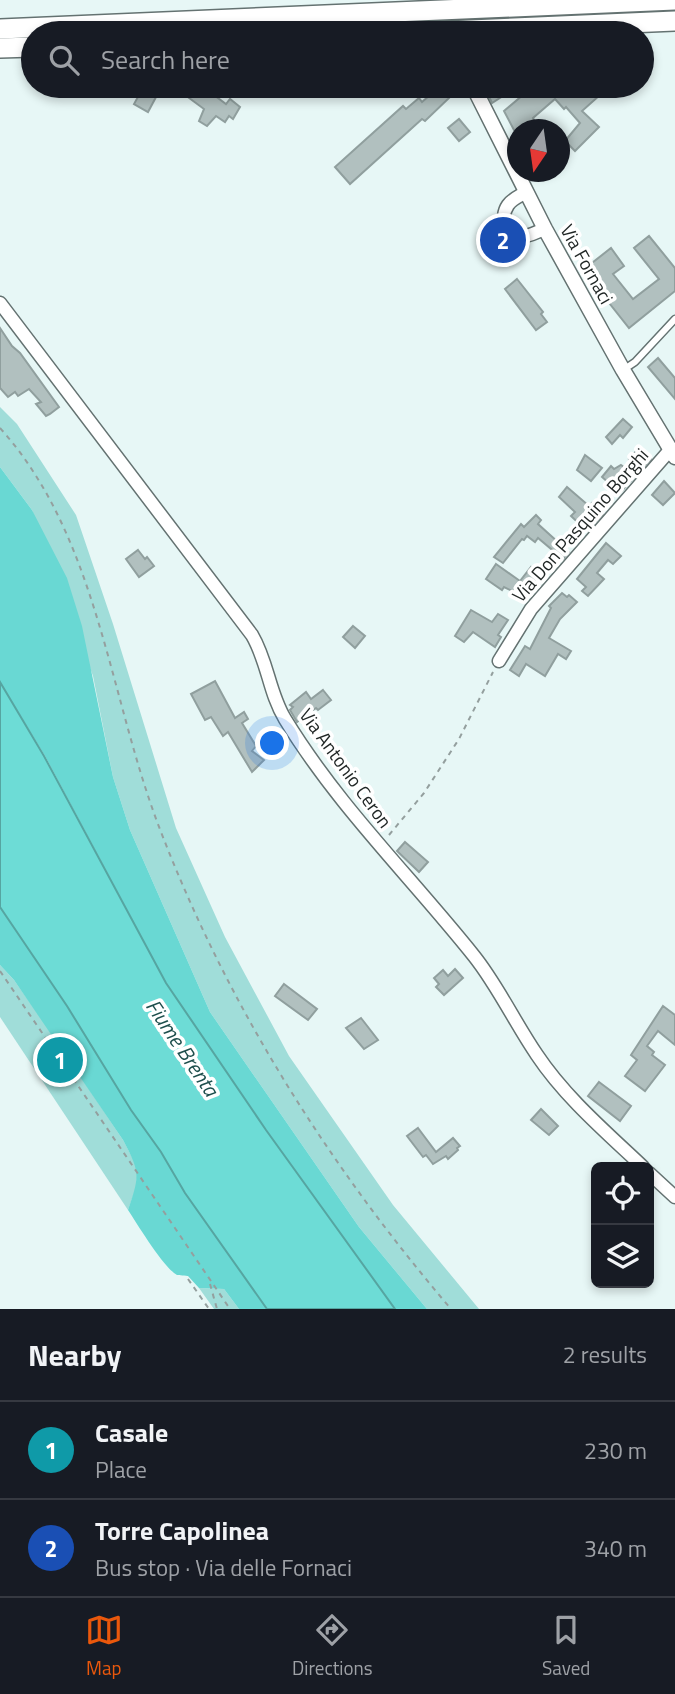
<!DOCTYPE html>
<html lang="en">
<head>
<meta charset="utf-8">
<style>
	body { margin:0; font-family:"Titillium Web",sans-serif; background:#20242c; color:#f1f3f6 }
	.controls { position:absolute; right:21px; bottom:21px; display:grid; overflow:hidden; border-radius:10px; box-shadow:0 4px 10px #0003 }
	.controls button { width:63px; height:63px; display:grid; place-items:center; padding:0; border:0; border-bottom:2px solid #363941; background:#171b24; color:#f1f3f6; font:35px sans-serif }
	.compass { position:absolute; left:507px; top:119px; width:63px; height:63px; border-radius:50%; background:#171b24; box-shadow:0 4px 10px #0003; rotate:193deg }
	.you { position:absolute; left:273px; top:744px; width:24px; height:24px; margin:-18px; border:5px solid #fff; border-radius:50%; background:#1a73e8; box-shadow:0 0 0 10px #1a73e833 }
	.badge { display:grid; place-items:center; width:46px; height:46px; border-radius:50%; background:#ea580c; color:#fff; font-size:23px; font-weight:700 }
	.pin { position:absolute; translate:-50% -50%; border:4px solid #fff; box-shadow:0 2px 7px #0006 }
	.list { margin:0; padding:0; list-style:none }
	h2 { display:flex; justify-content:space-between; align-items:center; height:91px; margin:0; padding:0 28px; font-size:30px }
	h2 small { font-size:23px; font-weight:400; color:#9ea1a6 }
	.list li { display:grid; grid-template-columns:46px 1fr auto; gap:21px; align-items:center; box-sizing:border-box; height:98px; padding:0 28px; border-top:2px solid #363941 }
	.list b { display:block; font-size:26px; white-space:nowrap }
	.list p { margin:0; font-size:23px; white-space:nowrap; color:#9ea1a6 }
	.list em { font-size:23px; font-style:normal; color:#9ea1a6 }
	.icon { flex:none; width:38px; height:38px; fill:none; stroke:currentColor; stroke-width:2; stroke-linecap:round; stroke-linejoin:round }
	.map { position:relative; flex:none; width:675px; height:1309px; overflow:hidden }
	.search { position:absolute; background:#171b24; box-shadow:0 4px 10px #0003; left:21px; right:21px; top:21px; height:77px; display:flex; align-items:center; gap:18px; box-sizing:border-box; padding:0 24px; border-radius:38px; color:#9ea1a6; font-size:26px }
	.sheet { height:287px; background:#171b24 }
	nav { display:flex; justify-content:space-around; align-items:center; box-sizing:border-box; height:98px; border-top:2px solid #363941; background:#171b24; font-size:19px; color:#9ea1a6 }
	nav a { display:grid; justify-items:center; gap:4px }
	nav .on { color:#ea580c }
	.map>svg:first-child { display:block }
	.green { fill:#a0ddd9 }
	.forest { fill:#69d8d3 }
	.water { fill:#6ddcd6; stroke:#56a5a1; stroke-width:2 }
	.building { fill:#b1c0bf; stroke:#909f9e; stroke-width:2 }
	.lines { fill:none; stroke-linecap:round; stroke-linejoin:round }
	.service-casing { stroke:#647271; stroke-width:9 }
	.minor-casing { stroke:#647271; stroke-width:15 }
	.tertiary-casing { stroke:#647271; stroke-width:17 }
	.trunk-casing { stroke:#647271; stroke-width:22 }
	.path { stroke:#949f9e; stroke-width:2; stroke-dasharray:5 5; stroke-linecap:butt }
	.service { stroke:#fff; stroke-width:6 }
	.minor { stroke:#fff; stroke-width:12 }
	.tertiary { stroke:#fff; stroke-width:14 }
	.trunk { stroke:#fff; stroke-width:19 }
	.labels { text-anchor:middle; stroke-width:7; stroke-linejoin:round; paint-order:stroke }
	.street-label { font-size:19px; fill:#1f2524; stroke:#fff }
	.water-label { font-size:21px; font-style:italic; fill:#1e4f4d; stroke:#fff }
</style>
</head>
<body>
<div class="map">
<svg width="675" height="1309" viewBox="0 0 675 1309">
	<rect width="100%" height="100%" fill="#e7f7f6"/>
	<g class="green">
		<polygon points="0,407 17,424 76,515 113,624 176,828 225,937 289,1056 393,1205 479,1309 427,1309 359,1227 210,1012 130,830 113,777 93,676 32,510 0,467"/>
		<polygon points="0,965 14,980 52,1034 123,1140 138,1168 136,1188 128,1210 0,1017"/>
		<polygon points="199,1288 224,1289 239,1309 214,1309"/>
	</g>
	<g class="forest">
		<polygon points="0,467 32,510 67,578 82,626 113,777 130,830 210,1012 359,1227 427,1309 395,1309 266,1130 166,983 45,756 0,682"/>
		<path d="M0 907 67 1006 131 1110 161 1152 185 1193 267 1309H239L224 1289 199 1288 188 1276C187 1276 178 1275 177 1275 163 1267 138 1225 128 1210 140 1175 140 1172 123 1140L14 980 0 965Z"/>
	</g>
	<polygon class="water" points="0,682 44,756 166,983 266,1130 395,1309 267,1309 185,1193 161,1152 131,1110 67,1006 0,907"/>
	<g class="building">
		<polygon points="144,86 155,92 153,95 156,97 148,112 134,104"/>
		<polygon points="173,86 202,86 226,104 230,99 240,107 233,119 229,116 225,122 216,116 207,126 199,121 204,109"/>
		<polygon points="484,86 498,86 503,96 492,103"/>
		<polygon points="528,86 610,86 582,111 599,127 575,151 565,141 580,123 566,107 564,109 555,99 533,118 539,130 514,130 504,111 530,89"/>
		<polygon points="439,87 449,98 425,121 422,119 350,184 335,167 403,106 406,109 419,98 422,102"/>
		<polygon points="459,119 470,132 459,141 448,128"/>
		<polygon points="649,236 675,268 675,291 629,328 583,270 611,248 624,266 613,274 633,299 659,279 634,248"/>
		<polygon points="517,279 543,312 541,314 547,322 536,330 505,289"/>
		<polygon points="0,328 12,346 20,353 59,407 50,414 46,416 36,404 41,402 29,389 18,396 15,392 8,397 0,388"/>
		<polygon points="658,358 675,378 675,399 648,367"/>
		<polygon points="623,419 632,427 623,438 620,435 612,444 606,437"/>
		<polygon points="639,448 651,459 641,470 629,459"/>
		<polygon points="585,455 602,468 591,481 577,470"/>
		<polygon points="621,465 636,475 620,493 602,477 611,466 614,469"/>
		<polygon points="664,481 675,493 663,505 652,495"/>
		<polygon points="567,487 589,506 592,503 603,514 587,531 571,516 575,512 559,497"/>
		<polygon points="536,515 541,520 538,524 569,552 563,559 538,538 535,542 527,536 524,540 522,539 503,563 494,557 521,524 524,527"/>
		<polygon points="606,543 621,556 613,564 608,560 597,573 604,579 588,596 582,591 586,587 577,579"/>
		<polygon points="138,550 145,559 147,557 154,566 139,577 126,559"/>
		<polygon points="496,564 520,581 531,567 544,577 529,595 521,590 518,594 504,587 502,590 486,579"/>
		<polygon points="562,593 567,597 569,595 577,602 560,619 549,638 571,651 566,659 558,654 545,676 526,664 519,676 510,670 525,646 530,649 551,608 549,606"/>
		<polygon points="471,610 492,622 498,614 508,620 498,635 501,637 495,647 473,632 464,642 455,636"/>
		<polygon points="353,626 365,636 355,648 343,637"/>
		<polygon points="215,681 235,718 244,712 248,719 242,723 256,746 252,751 264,760 252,772 228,732 223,736 211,717 205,720 191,694"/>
		<polygon points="323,690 331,700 318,710 316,708 297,722 290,710 293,707 290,705 306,692 311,699"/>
		<polygon points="405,842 428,862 419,872 397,851"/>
		<polygon points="455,969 463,978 444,995 436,987 439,984 434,978 443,970 448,976"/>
		<polygon points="284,984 317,1009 308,1020 275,996"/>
		<polygon points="663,1006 675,1015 675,1045 658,1031 647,1046 654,1052 652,1055 665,1065 645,1091 625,1076 637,1060 631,1055"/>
		<polygon points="361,1018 378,1040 364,1049 346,1028"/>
		<polygon points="599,1082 631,1106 620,1121 588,1096"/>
		<polygon points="541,1109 558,1126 549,1135 531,1120"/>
		<polygon points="418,1128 436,1152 453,1138 460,1146 457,1148 458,1150 448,1159 446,1156 433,1164 426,1155 423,1157 407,1136"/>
	</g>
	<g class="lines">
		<g class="service-casing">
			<polyline id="service" points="623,370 635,362 675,319"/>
		</g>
		<g class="minor-casing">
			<g id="minor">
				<path d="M526 192C520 196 512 199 508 205 499 218 506 238 524 236 530 236 538 231 545 229"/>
				<path d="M0 303 252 635C268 662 269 693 285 719 338 806 411 877 474 956 498 986 515 1023 537 1055 565 1097 606 1132 643 1167"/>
				<polyline points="499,661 531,609 670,450"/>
				<polyline points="649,1173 675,1197"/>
			</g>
		</g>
		<g class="tertiary-casing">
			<polyline id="tertiary" points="473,86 545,229 623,370 675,457"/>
		</g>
		<g class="trunk-casing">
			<g id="trunk">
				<polyline points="0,29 675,0"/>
				<polyline points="402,33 675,21"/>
				<polyline points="0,48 33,47"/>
			</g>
		</g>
		<g class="path">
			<path d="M0 428C99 538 109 699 161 832 229 1008 329 1166 451 1309"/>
			<polyline points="389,835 424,793 459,739 493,672"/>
			<polyline points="0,971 230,1309"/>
			<polyline points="188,1279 209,1309"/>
			<polyline points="210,1284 217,1309"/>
		</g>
		<use href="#service" class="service"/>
		<use href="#minor" class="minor"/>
		<use href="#tertiary" class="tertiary"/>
		<use href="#trunk" class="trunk"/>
	</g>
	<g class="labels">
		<g class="street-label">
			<text transform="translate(587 264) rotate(61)" y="7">Via Fornaci</text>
			<text transform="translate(580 525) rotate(-49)" y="7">Via Don Pasquino Borghi</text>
			<text transform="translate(346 768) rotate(54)" y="7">Via Antonio Ceron</text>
		</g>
		<g class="water-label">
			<text transform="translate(182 1048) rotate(56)" y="7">Fiume Brenta</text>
		</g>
	</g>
</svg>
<div class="controls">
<button><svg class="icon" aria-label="locate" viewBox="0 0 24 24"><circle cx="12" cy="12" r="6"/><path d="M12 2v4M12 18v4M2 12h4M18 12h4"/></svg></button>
<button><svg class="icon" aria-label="layers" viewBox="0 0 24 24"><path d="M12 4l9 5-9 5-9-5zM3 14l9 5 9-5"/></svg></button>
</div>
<svg class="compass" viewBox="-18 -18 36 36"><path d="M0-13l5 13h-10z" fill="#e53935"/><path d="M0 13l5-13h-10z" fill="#9ea1a6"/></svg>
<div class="you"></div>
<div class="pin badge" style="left:60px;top:1060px;background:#0f9aa8">1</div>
<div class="pin badge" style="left:503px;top:240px;background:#1a4fb4">2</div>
<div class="search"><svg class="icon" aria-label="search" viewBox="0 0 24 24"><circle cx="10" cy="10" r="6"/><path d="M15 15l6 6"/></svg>Search here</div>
</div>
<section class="sheet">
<h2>Nearby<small>2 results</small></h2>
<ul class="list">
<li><span class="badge" style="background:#0f9aa8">1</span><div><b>Casale</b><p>Place</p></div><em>230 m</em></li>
<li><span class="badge" style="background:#1a4fb4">2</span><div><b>Torre Capolinea</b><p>Bus stop · Via delle Fornaci</p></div><em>340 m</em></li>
</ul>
</section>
<nav>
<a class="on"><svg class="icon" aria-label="map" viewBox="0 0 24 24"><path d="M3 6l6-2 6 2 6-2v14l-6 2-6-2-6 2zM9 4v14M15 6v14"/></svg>Map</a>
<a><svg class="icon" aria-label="directions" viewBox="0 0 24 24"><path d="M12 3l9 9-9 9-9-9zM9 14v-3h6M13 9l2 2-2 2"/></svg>Directions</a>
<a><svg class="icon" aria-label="saved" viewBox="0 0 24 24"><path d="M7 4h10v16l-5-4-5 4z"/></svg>Saved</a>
</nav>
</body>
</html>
